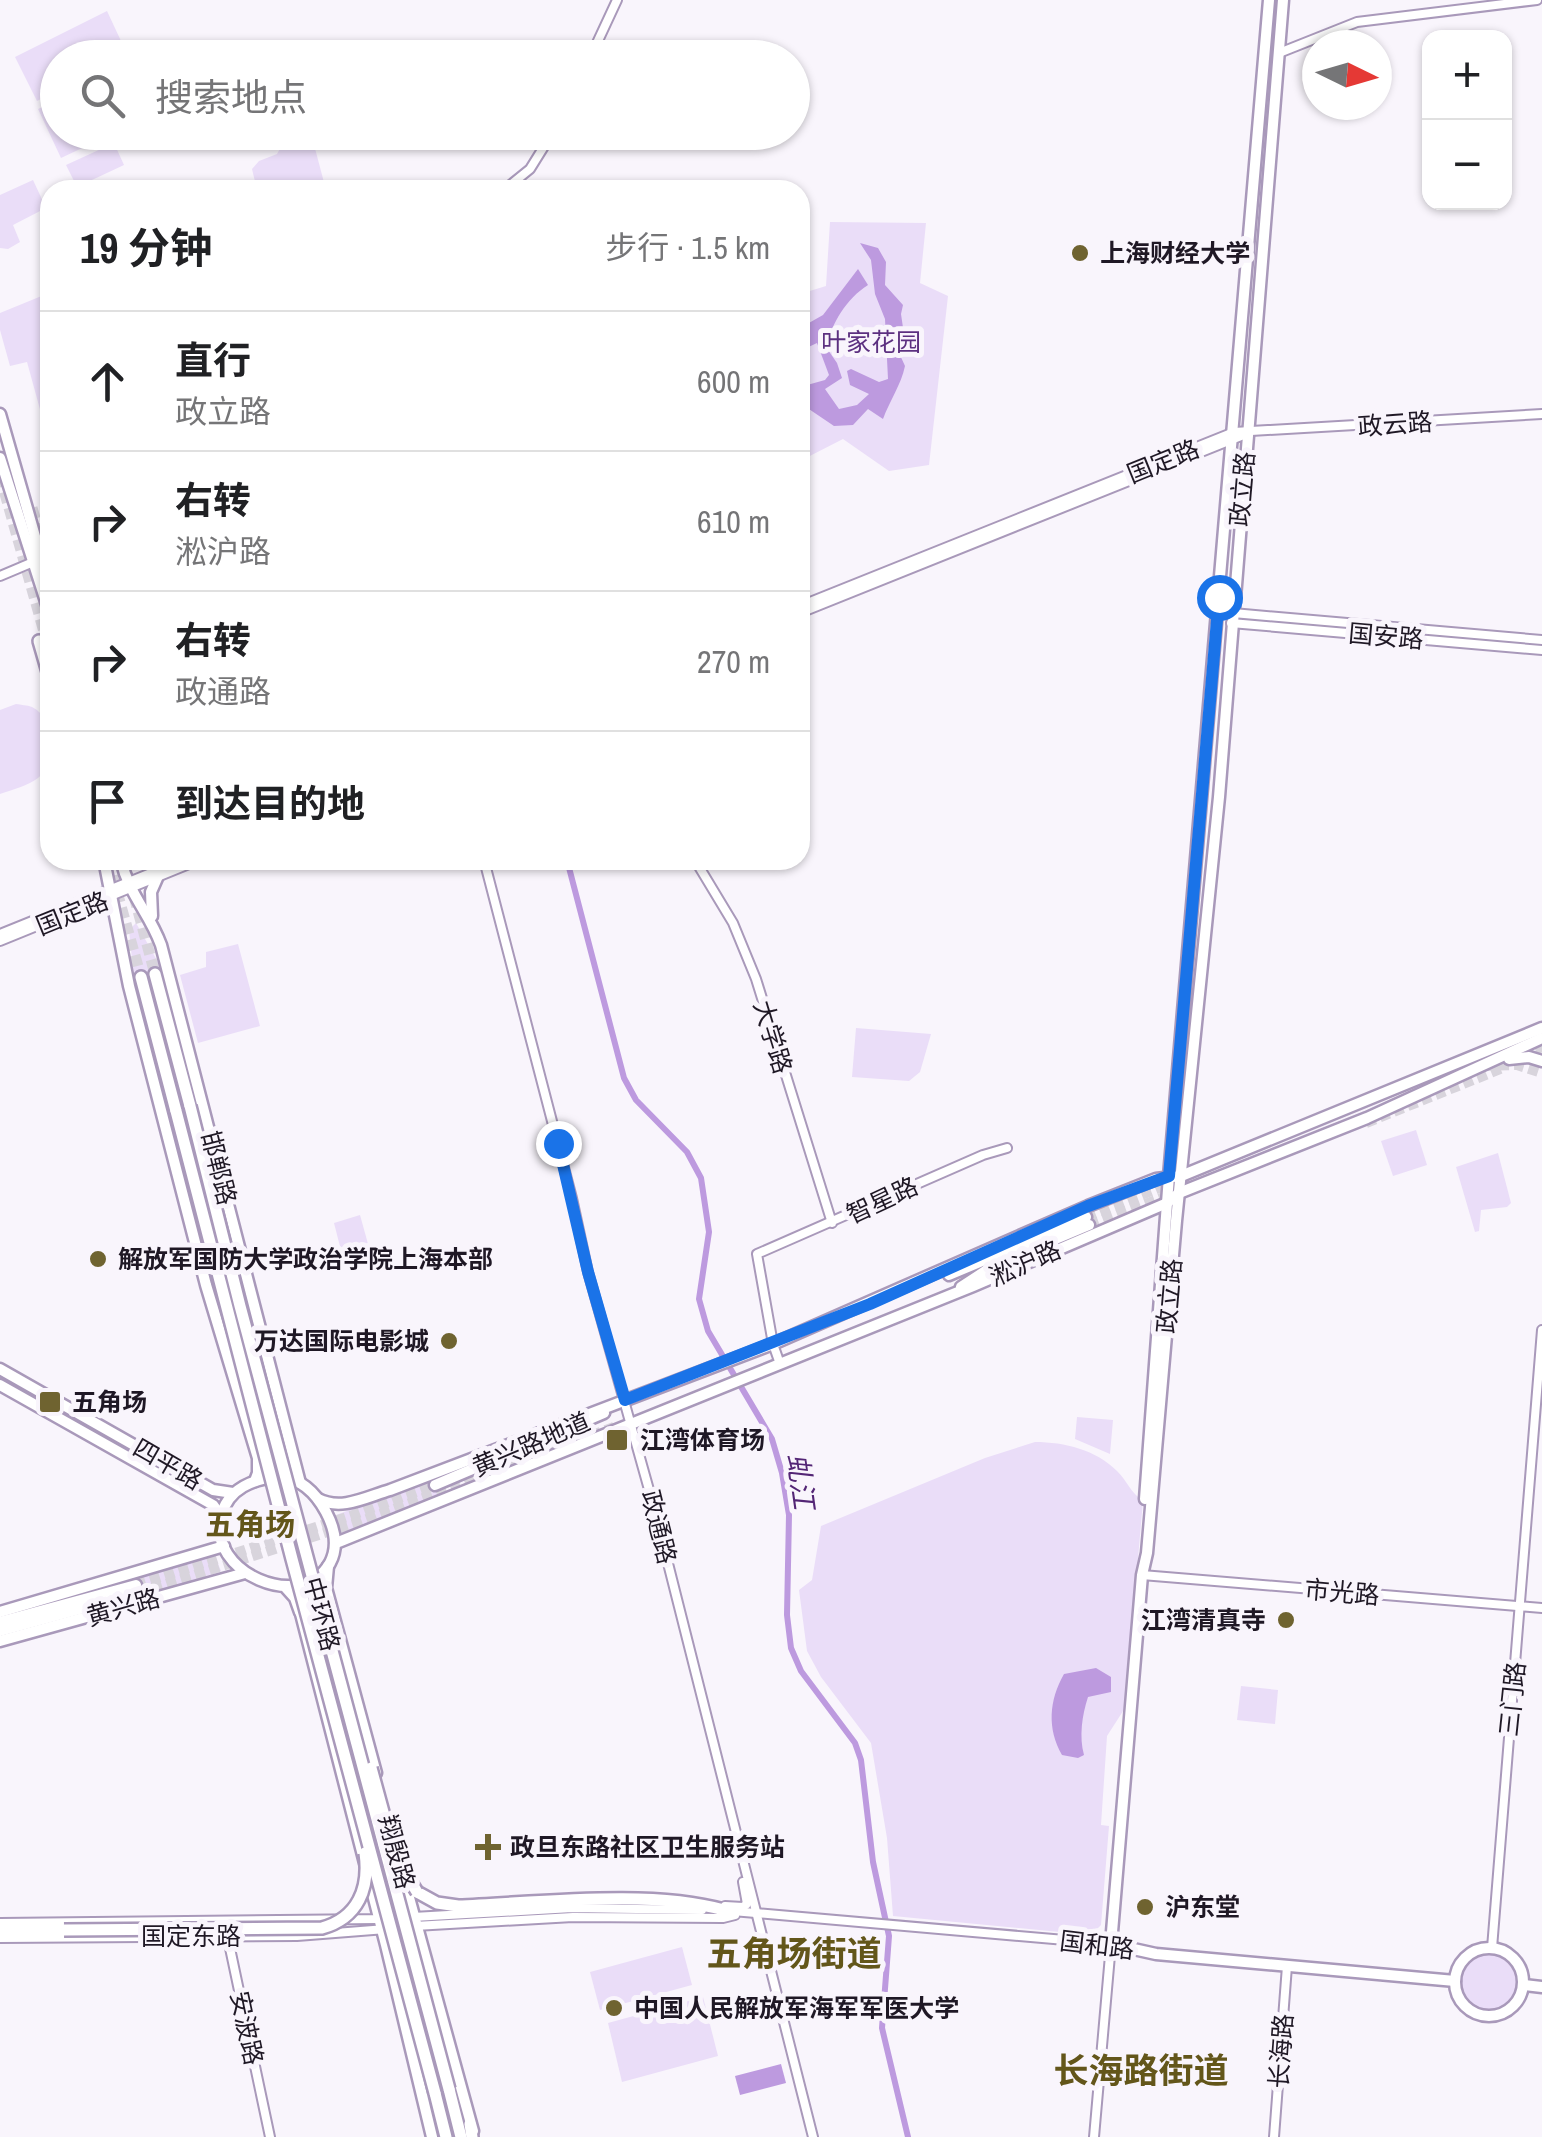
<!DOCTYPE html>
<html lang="zh">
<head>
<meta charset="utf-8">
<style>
	body { margin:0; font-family:"Archivo Narrow","Noto Sans SC",sans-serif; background:#f6f6f6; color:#202124 }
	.controls { position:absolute; right:30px; top:30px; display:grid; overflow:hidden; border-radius:20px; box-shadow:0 2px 8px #0004 }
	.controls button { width:90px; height:90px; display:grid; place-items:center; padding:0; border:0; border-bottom:2px solid #e0e0e0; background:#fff; color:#202124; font:50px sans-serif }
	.compass { position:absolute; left:1302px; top:30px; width:90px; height:90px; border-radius:50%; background:#fff; box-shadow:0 2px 8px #0004; rotate:95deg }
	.stop { position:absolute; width:30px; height:30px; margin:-22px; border:8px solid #1a73e8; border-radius:50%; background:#fff }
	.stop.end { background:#1a73e8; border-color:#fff; box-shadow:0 2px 10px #0008 }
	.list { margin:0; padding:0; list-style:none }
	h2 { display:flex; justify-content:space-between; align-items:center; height:130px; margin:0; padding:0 40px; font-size:42px }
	h2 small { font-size:32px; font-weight:400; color:#757577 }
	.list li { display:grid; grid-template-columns:65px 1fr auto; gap:30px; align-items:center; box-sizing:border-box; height:140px; padding:0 40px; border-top:2px solid #e0e0e0 }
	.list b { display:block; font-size:38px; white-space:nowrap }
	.list p { margin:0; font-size:32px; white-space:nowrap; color:#757577 }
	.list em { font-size:32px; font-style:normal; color:#757577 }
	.icon { flex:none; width:55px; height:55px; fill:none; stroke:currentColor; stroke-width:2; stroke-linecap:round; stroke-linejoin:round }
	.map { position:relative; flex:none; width:1542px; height:2137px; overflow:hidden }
	.search { position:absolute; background:#fff; box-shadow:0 2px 8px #0004; left:40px; top:40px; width:770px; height:110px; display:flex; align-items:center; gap:25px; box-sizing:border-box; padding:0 35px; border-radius:55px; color:#757577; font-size:38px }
	.panel { position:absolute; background:#fff; box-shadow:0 2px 8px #0004; left:40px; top:180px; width:770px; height:690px; border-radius:30px }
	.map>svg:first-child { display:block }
	.green { fill:#eaddf8 }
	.water { fill:#bd9adf }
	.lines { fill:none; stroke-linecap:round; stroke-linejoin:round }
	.canal { stroke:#bd9adf; stroke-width:6 }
	.major-tunnel { stroke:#d8d4dc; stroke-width:10; stroke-dasharray:10 5; stroke-linecap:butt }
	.highway-tunnel { stroke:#d8d4dc; stroke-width:11; stroke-dasharray:11 5.5; stroke-linecap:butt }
	.minor-casing { stroke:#a999ba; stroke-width:12 }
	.major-casing { stroke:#a999ba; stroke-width:15 }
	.highway-casing { stroke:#a999ba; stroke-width:16 }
	.minor { stroke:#fff; stroke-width:8 }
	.major { stroke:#fff; stroke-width:10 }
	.highway { stroke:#fff; stroke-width:11 }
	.highway-bridge-casing { stroke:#a999ba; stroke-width:16; stroke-linecap:butt }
	.highway-bridge { stroke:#fff; stroke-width:11 }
	.route { stroke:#1a73e8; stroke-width:12 }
	.poi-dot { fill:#6f6330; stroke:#f9f5fc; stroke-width:4 }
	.labels { text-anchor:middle; stroke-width:10; stroke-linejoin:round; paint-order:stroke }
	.poi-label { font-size:25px; font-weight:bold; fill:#1f1825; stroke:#f9f5fc; text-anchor:start }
	.park-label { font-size:25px; fill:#5c3080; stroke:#f9f5fc }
	.street-label { font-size:25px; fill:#1f1825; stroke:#f9f5fc }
	.water-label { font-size:28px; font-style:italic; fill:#532575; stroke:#f9f5fc }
	.quarter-label { font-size:30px; font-weight:bold; fill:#63561a; stroke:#f9f5fc }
	.district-label { font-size:35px; font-weight:bold; fill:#63561a; stroke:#f9f5fc }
</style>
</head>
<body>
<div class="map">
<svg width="1542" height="2137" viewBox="0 0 1542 2137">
	<rect width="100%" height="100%" fill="#f9f5fc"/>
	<g class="green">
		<polygon points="107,11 128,56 58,58 57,91 37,101 15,57"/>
		<polygon points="57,100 58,132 112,134 61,158 38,109"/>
		<polygon points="312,137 326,190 257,190 252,169 259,161 277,154 282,145"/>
		<polygon points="114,143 124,165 77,187 66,165"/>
		<polygon points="33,180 46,208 13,225 20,242 8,249 0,248 0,195"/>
		<polygon points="830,222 926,223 920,283 948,296 929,465 889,471 843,439 800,461 800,294 826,286"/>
		<polygon points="44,295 50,317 50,411 41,413 27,362 10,366 0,330 0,313"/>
		<path d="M16 704C21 705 27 705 32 707 56 719 58 762 38 778 28 786 11 790 0 794V710Z"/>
		<polygon points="136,923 163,971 134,979 129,930"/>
		<polygon points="238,944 260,1026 198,1043 180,975 206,967 206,952"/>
		<polygon points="856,1028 931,1034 920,1072 909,1081 852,1077"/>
		<polygon points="1416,1130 1427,1165 1393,1176 1381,1141"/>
		<polygon points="1498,1153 1511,1203 1507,1207 1481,1210 1479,1231 1475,1232 1456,1167"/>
		<polygon points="360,1215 373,1262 346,1270 334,1223"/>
		<polygon points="1077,1417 1113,1420 1110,1454 1075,1439"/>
		<path d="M1035 1442C1065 1442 1096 1450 1117 1471 1128 1482 1130 1492 1143 1501L1125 1708 1107 1736 1101 1825 1109 1826 1101 1925 1091 1935 893 1916 887 1838 871 1743 821 1677 807 1651 799 1590 812 1580 821 1526 985 1458Z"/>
		<polygon points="432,1479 439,1498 341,1535 336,1515"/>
		<polygon points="215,1556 221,1571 142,1597 137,1578"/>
		<polygon points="1241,1686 1278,1690 1275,1724 1237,1720"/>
		<polygon points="682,1947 692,1985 600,2010 590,1972"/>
		<circle cx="1490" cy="1982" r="30"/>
		<polygon points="703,1997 718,2056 622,2082 608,2023"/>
	</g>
	<g class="water">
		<path d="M860 243 878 248 886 262 885 285 903 305 901 314 906 348 900 355 905 366C901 385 890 400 883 419L868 409 853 425 834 426 800 403V387L825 380 829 375 817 343 800 351V328L823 315 858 269 868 285C846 299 832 323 826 347L837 363 842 378 825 389 839 409 857 405 869 394 850 385 847 371 851 369 879 382 888 379 885 319 875 294 871 260Z"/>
		<path d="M1096 1668 1111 1677V1692L1088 1697C1082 1715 1079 1737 1084 1755L1078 1758 1062 1755C1047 1729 1049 1700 1064 1674Z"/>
		<polygon points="781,2064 786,2083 740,2095 735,2076"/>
	</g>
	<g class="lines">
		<polyline class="canal" points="567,860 624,1078 636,1100 687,1152 701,1178 709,1232 699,1299 708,1331 772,1439 782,1473 789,1515 787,1615 791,1648 801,1671 855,1743 861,1760 873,1862 889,1936 882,2028 908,2137"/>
		<g class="major-tunnel">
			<polyline points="1522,1057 1542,1047"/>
			<polyline points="1484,1066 1517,1065 1542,1073"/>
			<polyline points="1366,1123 1503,1068"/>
			<polyline points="1086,1217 1187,1177"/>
			<polyline points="1089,1225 1172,1194"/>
			<polyline points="136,1585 353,1515 435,1485"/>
			<polyline points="138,1593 359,1522 614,1427"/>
		</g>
		<g class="highway-tunnel">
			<polyline points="0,476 50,653"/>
			<polyline points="32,508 50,566"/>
			<polyline points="108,860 141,977"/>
			<polyline points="134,896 155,974"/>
		</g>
		<g class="minor-casing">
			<g id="minor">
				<polyline points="1279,53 1357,22 1537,0"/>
				<polyline points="590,58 617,0"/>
				<polyline points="504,190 530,169 553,132"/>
				<polyline points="0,576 38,560"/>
				<polyline points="800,606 1234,432 1542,414"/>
				<polyline points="800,613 1246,434"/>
				<polyline points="1233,613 1542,640"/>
				<polyline points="1231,623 1542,650"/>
				<polyline points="484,860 572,1198 588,1272 653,1504 813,2137"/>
				<polyline points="695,860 733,923 756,979 832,1223"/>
				<polyline points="0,934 183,860"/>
				<polyline points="0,941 199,860"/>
				<polyline points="780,1364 773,1344 757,1254 983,1155 1007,1148"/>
				<polyline points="1142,1575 1542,1608"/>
				<polyline points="725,1906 743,1907 747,1904 743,1882"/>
				<polyline points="721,1910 1111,1944 1094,2137"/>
				<polyline points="0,1923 378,1919 572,1908 702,1910"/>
				<polyline points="415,1926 573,1917 723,1918 735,1915"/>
				<polyline points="227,1934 270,2137"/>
				<polyline points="0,1938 297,1936 386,1929"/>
				<polyline points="1492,1948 1542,1330"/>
				<polyline points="1274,2137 1287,1966"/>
			</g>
		</g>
		<g class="major-casing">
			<g id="major">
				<polyline points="1283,0 1219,797 1176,1221 1147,1553 1142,1575 1111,1944 1156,1954 1455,1981"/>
				<polyline points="0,414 50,589"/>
				<polyline points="0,458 50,614"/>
				<polyline points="104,860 129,986 206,1285 258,1458 258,1473 255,1481"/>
				<path d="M121 860C129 895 149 912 161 945L300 1483"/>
				<polyline points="152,916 151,892 158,876"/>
				<polyline points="1509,1059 1529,1057 1542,1061"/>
				<polyline points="949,1275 1086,1217"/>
				<polyline points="961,1287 996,1264 1089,1225"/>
				<polyline points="0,1369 213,1490 233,1493"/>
				<polyline points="0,1385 213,1505 221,1516"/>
				<path d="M280 1476C301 1479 316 1493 326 1512 335 1529 339 1546 330 1563 301 1614 206 1572 221 1516 228 1488 253 1479 280 1476Z"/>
				<polyline points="435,1485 604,1413"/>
				<path d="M318 1499C342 1511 366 1497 390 1490L773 1344 1088 1206 1156 1179 1181 1176 1542 1028"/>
				<polyline points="1145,1499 1169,1176 1269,0"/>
				<polyline points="336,1543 973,1286 1167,1203 1179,1193 1367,1118 1542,1038"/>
				<polyline points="328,1566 326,1588 376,1773"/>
				<polyline points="286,1588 295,1598 300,1612"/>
				<polyline points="300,1610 386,1945 432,2137"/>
				<polyline points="0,1612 224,1546"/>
				<polyline points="0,1622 136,1585"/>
				<polyline points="0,1631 138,1593"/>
				<polyline points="0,1641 245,1573"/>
				<polyline points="402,1872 473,2131"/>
				<circle cx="1489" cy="1982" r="34"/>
				<polyline points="1524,1985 1542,1987"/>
			</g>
		</g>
		<g class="highway-casing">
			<g id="highway">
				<polyline points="39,641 50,679"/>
				<polyline points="155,974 190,1106"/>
				<polyline points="141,977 176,1111"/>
				<path d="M417 1892 437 1903 458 1906C536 1903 650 1889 724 1910"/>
				<polyline points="0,1930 64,1930"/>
				<polyline points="449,2089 461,2137"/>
				<polyline points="435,2093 446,2137"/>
				<polyline points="470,2124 472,2137"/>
			</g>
		</g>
		<use href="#minor" class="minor"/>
		<use href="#major" class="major"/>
		<use href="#highway" class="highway"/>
		<g class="highway-bridge-casing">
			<g id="highway-bridge">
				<polyline points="190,1106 240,1306 449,2089"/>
				<polyline points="176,1111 292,1559 435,2093"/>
				<polyline points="371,1768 395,1856 417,1892"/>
				<path d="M64 1930 322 1928C358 1918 370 1888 365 1853"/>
			</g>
		</g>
		<use href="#highway-bridge" class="highway-bridge"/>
	</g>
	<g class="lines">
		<polyline class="route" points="558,1143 588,1272 625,1400 870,1304 1088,1206 1169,1176 1219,597"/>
	</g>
	<g class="poi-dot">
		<circle cx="1080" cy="253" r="10"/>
		<circle cx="98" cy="1259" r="10"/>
		<circle cx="449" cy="1341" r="10"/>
		<rect x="38" y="1390" width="24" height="24" rx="5"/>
		<rect x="605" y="1428" width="24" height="24" rx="5"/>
		<circle cx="1286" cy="1620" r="10"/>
		<path d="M483 1832h10v10h10v10h-10v10h-10v-10h-10v-10h10z"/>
		<circle cx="1145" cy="1907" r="10"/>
		<circle cx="614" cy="2008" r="10"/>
	</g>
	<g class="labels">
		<g class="poi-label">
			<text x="1100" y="262">上海财经大学</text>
			<text x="118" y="1268">解放军国防大学政治学院上海本部</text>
			<text x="429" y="1350" text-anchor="end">万达国际电影城</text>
			<text x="72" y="1411">五角场</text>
			<text x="640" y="1449">江湾体育场</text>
			<text x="1266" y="1629" text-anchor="end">江湾清真寺</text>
			<text x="510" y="1856">政旦东路社区卫生服务站</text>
			<text x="1165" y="1916">沪东堂</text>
			<text x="634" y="2017">中国人民解放军海军军医大学</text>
		</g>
		<g class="park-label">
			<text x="871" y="351">叶家花园</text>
		</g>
		<g class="street-label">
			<text transform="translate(1395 424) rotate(-4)" y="9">政云路</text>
			<text transform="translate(1163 461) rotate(-22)" y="9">国定路</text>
			<text transform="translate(1242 489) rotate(-85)" y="9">政立路</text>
			<text transform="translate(1386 636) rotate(5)" y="9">国安路</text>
			<text transform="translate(72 913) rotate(-22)" y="9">国定路</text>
			<text transform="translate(773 1037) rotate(73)" y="9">大学路</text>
			<text transform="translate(219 1168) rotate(76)" y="9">邯郸路</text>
			<text transform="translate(882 1200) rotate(-25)" y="9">智星路</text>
			<text transform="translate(1025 1263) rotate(-24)" y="9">淞沪路</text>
			<text transform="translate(1169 1296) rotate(-85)" y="9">政立路</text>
			<text transform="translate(531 1444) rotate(-23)" y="9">黄兴路地道</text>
			<text transform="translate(168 1464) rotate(30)" y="9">四平路</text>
			<text transform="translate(659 1527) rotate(76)" y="9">政通路</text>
			<text transform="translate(1342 1592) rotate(5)" y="9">市光路</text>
			<text transform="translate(123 1607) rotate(-16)" y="9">黄兴路</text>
			<text transform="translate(322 1614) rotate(75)" y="9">中环路</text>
			<text transform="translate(1512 1699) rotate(-84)" y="9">三门路</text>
			<text transform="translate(397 1852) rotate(75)" y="9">翔殷路</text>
			<text x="191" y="1945">国定东路</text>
			<text transform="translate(1097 1945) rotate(7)" y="9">国和路</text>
			<text transform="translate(247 2028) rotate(78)" y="9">安波路</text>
			<text transform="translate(1281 2051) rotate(-86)" y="9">长海路</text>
		</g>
		<g class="water-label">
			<text transform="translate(801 1481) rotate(82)" y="10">虬江</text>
		</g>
		<g class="quarter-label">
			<text x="250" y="1535">五角场</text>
		</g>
		<g class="district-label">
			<text x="794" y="1966">五角场街道</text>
			<text x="1141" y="2083">长海路街道</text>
		</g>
	</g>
</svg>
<div class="controls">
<button>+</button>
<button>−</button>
</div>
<svg class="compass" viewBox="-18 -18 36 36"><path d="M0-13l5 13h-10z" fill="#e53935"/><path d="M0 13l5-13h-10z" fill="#757577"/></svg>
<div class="stop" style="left:1219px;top:597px"></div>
<div class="stop end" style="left:558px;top:1143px"></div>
<div class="search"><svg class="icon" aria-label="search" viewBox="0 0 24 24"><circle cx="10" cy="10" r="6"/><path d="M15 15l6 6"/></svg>搜索地点</div>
<section class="panel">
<h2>19 分钟<small>步行 · 1.5 km</small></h2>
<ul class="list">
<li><svg class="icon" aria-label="ahead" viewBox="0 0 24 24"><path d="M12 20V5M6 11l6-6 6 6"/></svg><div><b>直行</b><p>政立路</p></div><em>600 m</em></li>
<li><svg class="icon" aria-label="right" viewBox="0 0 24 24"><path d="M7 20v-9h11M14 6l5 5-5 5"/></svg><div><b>右转</b><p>淞沪路</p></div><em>610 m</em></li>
<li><svg class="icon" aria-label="right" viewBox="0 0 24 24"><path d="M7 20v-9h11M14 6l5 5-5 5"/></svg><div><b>右转</b><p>政通路</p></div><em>270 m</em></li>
<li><svg class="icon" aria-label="arrive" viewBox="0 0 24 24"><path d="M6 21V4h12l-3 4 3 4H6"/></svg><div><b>到达目的地</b></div></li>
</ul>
</section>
</div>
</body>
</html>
